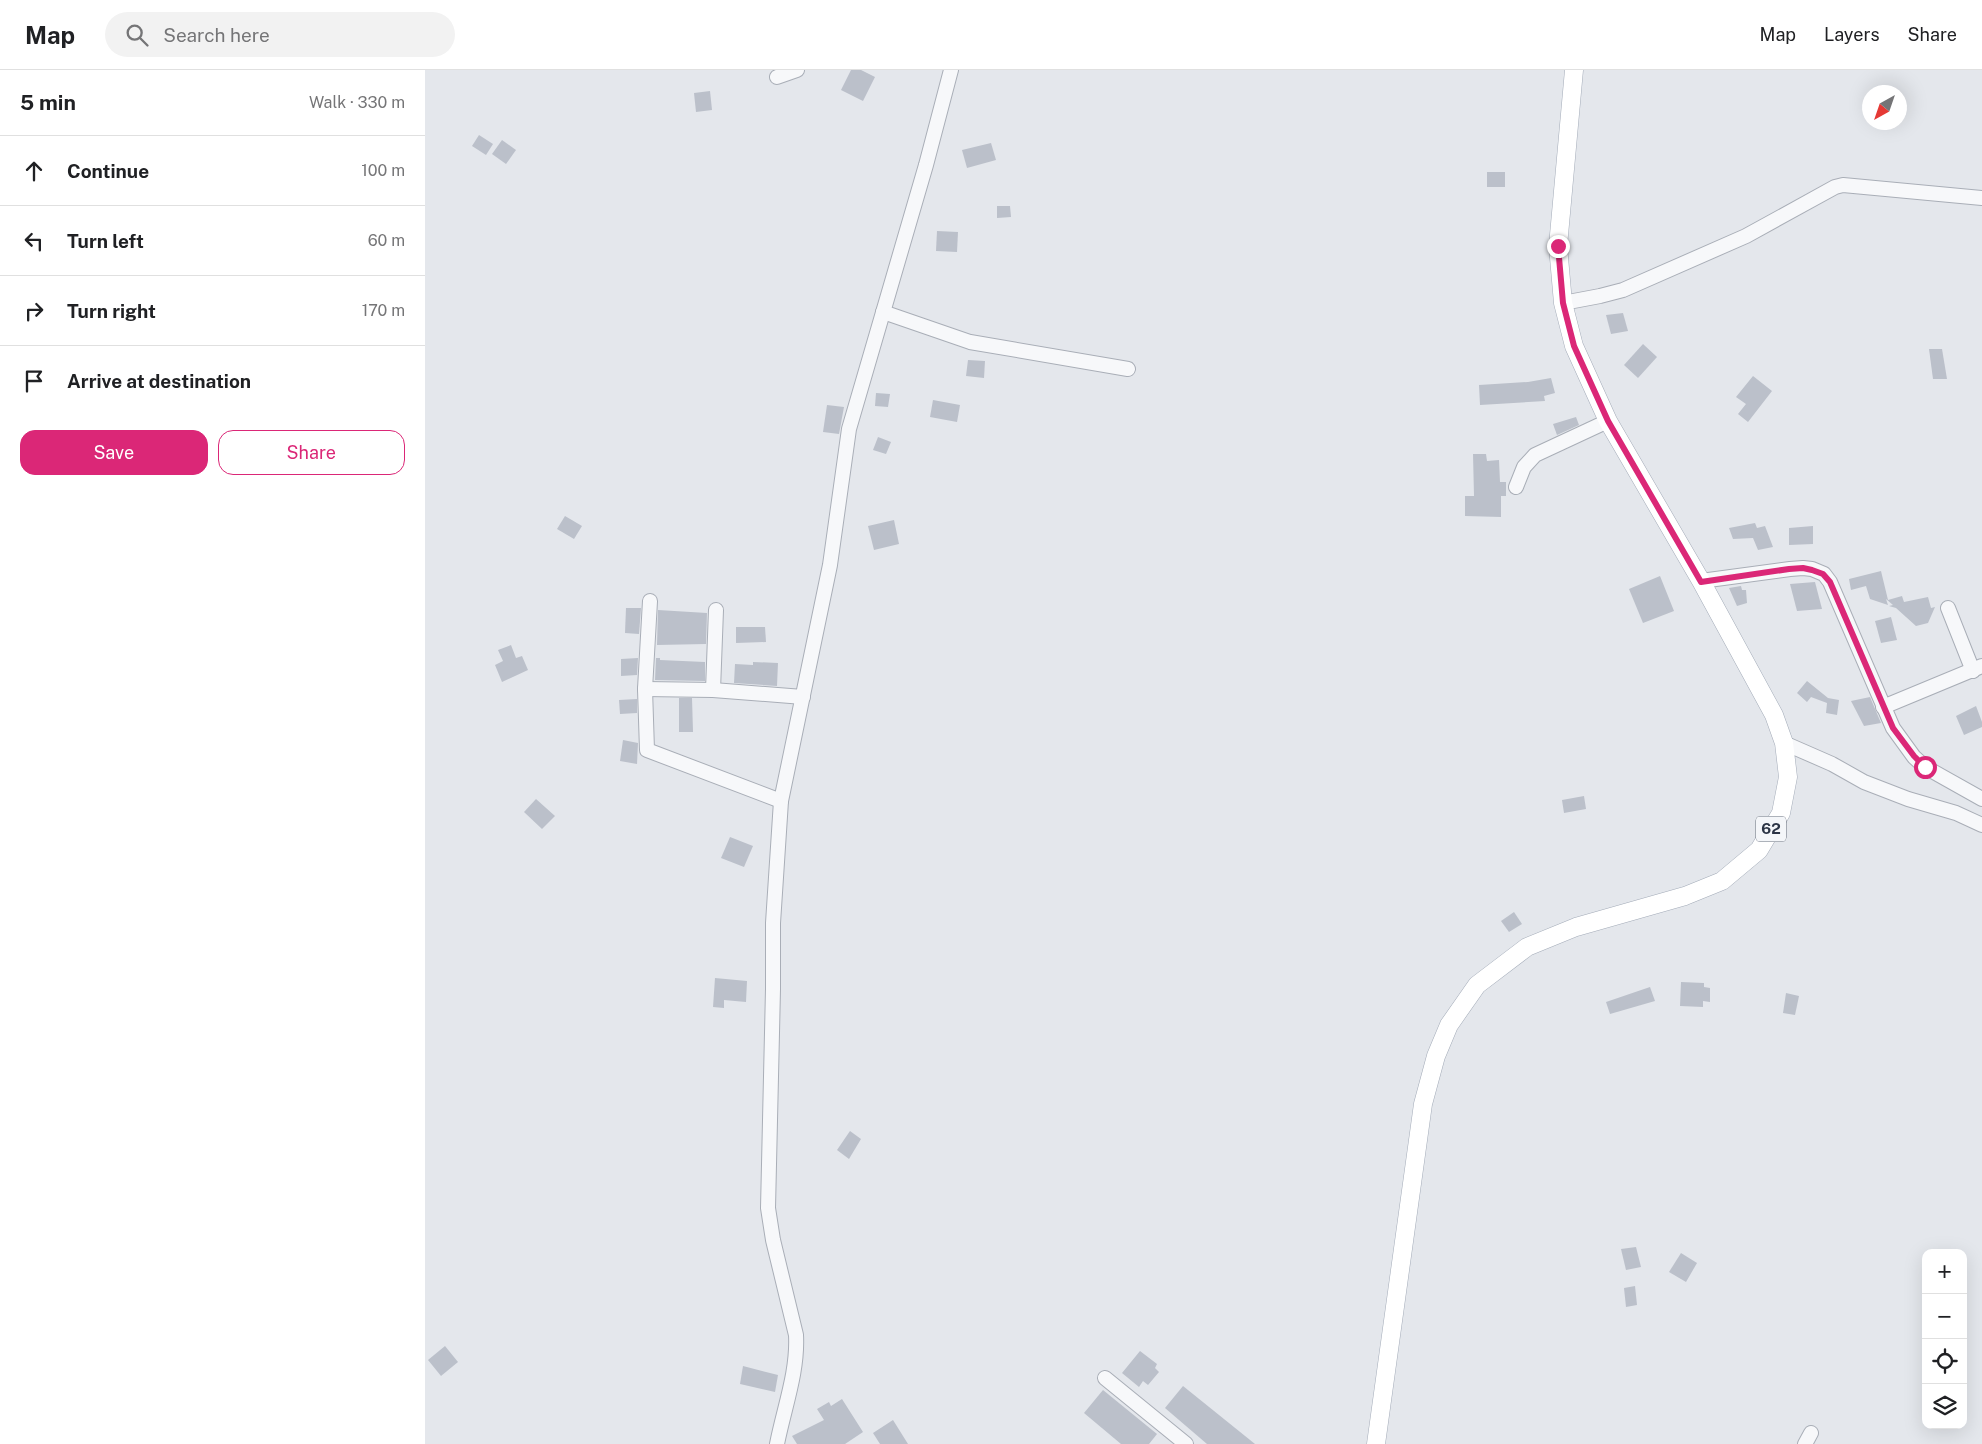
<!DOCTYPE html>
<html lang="en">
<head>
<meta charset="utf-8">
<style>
	body { margin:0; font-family:"Public Sans",sans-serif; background:#f2f2f2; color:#202124 }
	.controls { position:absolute; right:15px; bottom:15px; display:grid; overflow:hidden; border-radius:10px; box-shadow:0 5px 20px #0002 }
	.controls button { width:45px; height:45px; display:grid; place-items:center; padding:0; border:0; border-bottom:1px solid #e0e0e0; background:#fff; color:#202124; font:25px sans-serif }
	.compass { position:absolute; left:1437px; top:15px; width:45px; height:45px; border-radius:50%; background:#fff; box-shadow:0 5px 20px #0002; rotate:220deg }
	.stop { position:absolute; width:15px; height:15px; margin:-11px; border:4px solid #db2777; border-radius:50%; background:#fff }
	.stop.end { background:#db2777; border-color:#fff; box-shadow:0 1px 5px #0008 }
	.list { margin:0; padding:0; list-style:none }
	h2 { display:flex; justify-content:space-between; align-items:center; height:65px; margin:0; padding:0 20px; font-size:21px }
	h2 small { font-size:16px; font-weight:400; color:#757577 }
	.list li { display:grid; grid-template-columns:32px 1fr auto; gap:15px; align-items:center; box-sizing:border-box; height:70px; padding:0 20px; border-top:1px solid #e0e0e0 }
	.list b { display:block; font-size:19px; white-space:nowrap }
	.list em { font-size:16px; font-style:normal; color:#757577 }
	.actions { display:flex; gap:10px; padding:15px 20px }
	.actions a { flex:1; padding:11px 0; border:1px solid #db2777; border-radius:15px; text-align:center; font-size:18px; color:#db2777 }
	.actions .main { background:#db2777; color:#fff }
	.icon { flex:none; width:28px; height:28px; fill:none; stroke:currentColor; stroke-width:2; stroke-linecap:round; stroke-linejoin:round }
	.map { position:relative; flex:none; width:1557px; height:1374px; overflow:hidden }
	header { display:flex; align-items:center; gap:30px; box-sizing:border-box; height:70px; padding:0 25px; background:#fff; border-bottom:1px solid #e0e0e0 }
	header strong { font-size:24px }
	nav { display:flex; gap:28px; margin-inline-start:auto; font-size:18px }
	.search { width:350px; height:45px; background:#f2f2f2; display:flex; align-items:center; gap:12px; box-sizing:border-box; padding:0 18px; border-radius:28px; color:#757577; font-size:19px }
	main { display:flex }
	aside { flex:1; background:#fff }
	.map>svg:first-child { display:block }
	.building { fill:#bbc0ca }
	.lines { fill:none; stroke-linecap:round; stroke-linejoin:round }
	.minor-casing { stroke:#a9aeb7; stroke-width:16 }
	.major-casing { stroke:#a3abb8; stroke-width:19 }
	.minor { stroke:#f7f8fa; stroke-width:14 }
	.major { stroke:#fff; stroke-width:18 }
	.route { stroke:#db2777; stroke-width:6 }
	.labels { text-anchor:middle; stroke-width:4; stroke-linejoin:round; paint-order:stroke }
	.shield { fill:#f4f6f9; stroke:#676e7b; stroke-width:1 }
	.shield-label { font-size:15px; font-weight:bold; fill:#2b3445 }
</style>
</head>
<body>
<header>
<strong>Map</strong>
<div class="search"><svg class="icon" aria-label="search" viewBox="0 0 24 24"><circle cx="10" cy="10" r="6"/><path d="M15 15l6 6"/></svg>Search here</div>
<nav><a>Map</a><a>Layers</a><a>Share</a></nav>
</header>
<main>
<aside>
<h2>5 min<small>Walk · 330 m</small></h2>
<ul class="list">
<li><svg class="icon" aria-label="ahead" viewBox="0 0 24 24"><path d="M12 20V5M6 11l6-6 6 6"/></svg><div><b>Continue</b></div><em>100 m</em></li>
<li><svg class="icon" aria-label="left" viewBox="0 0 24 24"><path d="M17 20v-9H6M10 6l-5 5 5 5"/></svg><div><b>Turn left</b></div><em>60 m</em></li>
<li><svg class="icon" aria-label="right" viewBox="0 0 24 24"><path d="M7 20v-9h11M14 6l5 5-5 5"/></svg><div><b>Turn right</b></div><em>170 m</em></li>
<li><svg class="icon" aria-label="arrive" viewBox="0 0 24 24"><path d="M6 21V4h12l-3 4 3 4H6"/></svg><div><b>Arrive at destination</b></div></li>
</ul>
<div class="actions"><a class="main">Save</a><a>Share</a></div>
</aside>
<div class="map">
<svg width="1557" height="1374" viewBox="0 0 1557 1374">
	<rect width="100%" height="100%" fill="#e4e7ec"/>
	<g class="building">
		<polygon points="426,0 436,0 450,7 438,31 416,20"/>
		<polygon points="285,21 287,40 271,42 269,23"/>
		<polygon points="54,65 68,74 61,85 47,76"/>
		<polygon points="77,70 91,80 81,94 67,84"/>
		<polygon points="566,73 571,90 542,98 537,80"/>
		<rect x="1062" y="102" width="18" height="15"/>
		<polygon points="572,136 585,136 586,147 572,148"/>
		<polygon points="512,161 533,162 532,182 511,181"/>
		<polygon points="1198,243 1203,261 1186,264 1181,245"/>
		<polygon points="1218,274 1232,287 1213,308 1199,295"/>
		<polygon points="1504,279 1517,279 1522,309 1508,309"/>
		<polygon points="543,290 560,291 559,308 541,306"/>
		<polygon points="1328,306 1347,321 1323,352 1313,344 1321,334 1311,327"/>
		<polygon points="1126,308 1130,323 1119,326 1120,331 1055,335 1054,315 1103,312"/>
		<polygon points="451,323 465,324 463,337 450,336"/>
		<polygon points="508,330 535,335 532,352 505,347"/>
		<polygon points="402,335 419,337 414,364 398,362"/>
		<polygon points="1151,347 1154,355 1132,365 1128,354"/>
		<polygon points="453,367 466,372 461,384 448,380"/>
		<polygon points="1048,384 1061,384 1062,391 1074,390 1075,412 1081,412 1081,426 1076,426 1076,447 1040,446 1040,426 1049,426"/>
		<polygon points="140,446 157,456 149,469 132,459"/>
		<polygon points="469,450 474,474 449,480 443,456"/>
		<polygon points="1330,453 1332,458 1340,456 1348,477 1333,480 1328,468 1308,469 1304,458"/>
		<polygon points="1388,456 1388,474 1364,475 1364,458"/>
		<polygon points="1456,501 1463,530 1477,526 1479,532 1503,527 1506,538 1510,537 1503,553 1491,556 1471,538 1464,536 1468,535 1461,529 1463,535 1445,529 1441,516 1426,520 1424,509"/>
		<polygon points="1235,506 1249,541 1218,553 1204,519"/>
		<polygon points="1390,512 1397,539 1372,541 1365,514"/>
		<polygon points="1316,516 1317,520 1321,520 1322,533 1312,536 1304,518"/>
		<polygon points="201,538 216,538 214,564 200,563"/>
		<polygon points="233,540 282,543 281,574 232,575"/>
		<polygon points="1466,547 1472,570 1456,573 1450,551"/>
		<polygon points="311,557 340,557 341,572 311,573"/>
		<polygon points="86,575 91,588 97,586 103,600 77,612 70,595 78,591 73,580"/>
		<polygon points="213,588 212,605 196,606 196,589"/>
		<polygon points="231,588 235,588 235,590 280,592 280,611 230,610"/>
		<polygon points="328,592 353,593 352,616 309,613 310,594 328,595"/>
		<polygon points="1382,611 1403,628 1414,630 1412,645 1401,643 1402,633 1386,627 1382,632 1372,623"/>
		<polygon points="1445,627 1456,653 1439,656 1426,631"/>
		<polygon points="254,628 267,628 268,662 254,662"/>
		<polygon points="212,629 212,643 195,644 194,630"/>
		<polygon points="1551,636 1557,652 1557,657 1539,665 1531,646"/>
		<polygon points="198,670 213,673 212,694 195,691"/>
		<polygon points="1159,726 1161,739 1139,743 1137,730"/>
		<polygon points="111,729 130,746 117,759 99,742"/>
		<polygon points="305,767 328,776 319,797 296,788"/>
		<polygon points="1089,842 1097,854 1084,862 1076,851"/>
		<polygon points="290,908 322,911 321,932 299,930 299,938 288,937"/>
		<polygon points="1256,912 1279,913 1279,917 1285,918 1285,932 1278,931 1278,937 1255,936"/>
		<polygon points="1225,917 1230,931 1185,944 1181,932"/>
		<polygon points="1361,923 1374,926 1370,945 1358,943"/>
		<polygon points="425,1061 436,1069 424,1089 412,1080"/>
		<polygon points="1211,1177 1216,1197 1201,1200 1196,1179"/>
		<polygon points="1256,1183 1272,1193 1261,1212 1244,1202"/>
		<polygon points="1210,1216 1212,1235 1201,1237 1199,1218"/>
		<polygon points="20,1276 33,1292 16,1306 3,1290"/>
		<polygon points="715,1281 732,1294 730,1298 734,1302 723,1315 718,1311 714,1317 697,1303"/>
		<polygon points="318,1296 353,1305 350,1322 315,1314"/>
		<polygon points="758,1316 830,1374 782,1374 740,1338"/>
		<polygon points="678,1320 732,1364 724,1374 696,1374 659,1343"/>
		<polygon points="417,1329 438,1362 420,1374 372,1374 367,1366 399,1350 392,1339 404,1332 406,1336"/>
		<polygon points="468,1350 483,1374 455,1374 448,1363"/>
	</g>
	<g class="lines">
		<g class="minor-casing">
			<g id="minor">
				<polyline points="352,7 372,0"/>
				<polyline points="1138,233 1175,226 1198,220 1321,166 1410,117 1418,115 1557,128"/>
				<polyline points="458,242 545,272 703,299"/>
				<polyline points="1091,417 1099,397 1110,385 1183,351"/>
				<polyline points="1276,511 1365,499 1378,498 1387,499 1399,504 1405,512 1468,658 1489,687 1500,697 1557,729"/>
				<polyline points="225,531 220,619 222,680 356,731"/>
				<polyline points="1523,538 1548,601"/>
				<polyline points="220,619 288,620 378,627"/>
				<polyline points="288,620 291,540"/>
				<polyline points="1458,637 1557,596"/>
				<polyline points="1359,673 1407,694 1439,712 1483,729 1531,743 1557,755"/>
				<polyline points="680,1308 761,1374"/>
				<path d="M352 1374C359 1338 373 1302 371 1265L348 1170 343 1138 348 919V853L356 731 405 495 424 359 501 95 526 0"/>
				<polyline points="1380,1374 1386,1363"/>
			</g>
		</g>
		<g class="major-casing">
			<polyline id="major" points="951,1374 998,1034 1011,986 1024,955 1052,915 1102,877 1151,857 1260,826 1297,811 1334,780 1356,743 1363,707 1359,673 1349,645 1276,511 1183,351 1149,276 1138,233 1133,176 1149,0"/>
		</g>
		<use href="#minor" class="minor"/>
		<use href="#major" class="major"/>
	</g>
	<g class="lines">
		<polyline class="route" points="1133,176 1138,233 1149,276 1183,351 1276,512 1364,499 1378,498 1387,500 1398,504 1405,512 1468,658 1489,686 1500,697"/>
	</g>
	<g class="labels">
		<rect class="shield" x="1331" y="746.5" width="30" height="25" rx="4"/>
		<g class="shield-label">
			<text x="1346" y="764">62</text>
		</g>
	</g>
</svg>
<div class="controls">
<button>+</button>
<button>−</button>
<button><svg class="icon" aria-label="locate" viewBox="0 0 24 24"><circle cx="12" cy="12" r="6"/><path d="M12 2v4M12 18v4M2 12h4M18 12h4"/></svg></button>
<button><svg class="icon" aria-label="layers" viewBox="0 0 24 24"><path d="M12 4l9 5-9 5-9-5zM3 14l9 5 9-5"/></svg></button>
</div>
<svg class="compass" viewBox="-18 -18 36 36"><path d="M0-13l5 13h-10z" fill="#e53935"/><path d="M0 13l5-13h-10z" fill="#757577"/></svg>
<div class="stop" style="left:1500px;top:697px"></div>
<div class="stop end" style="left:1133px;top:176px"></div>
</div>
</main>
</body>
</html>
